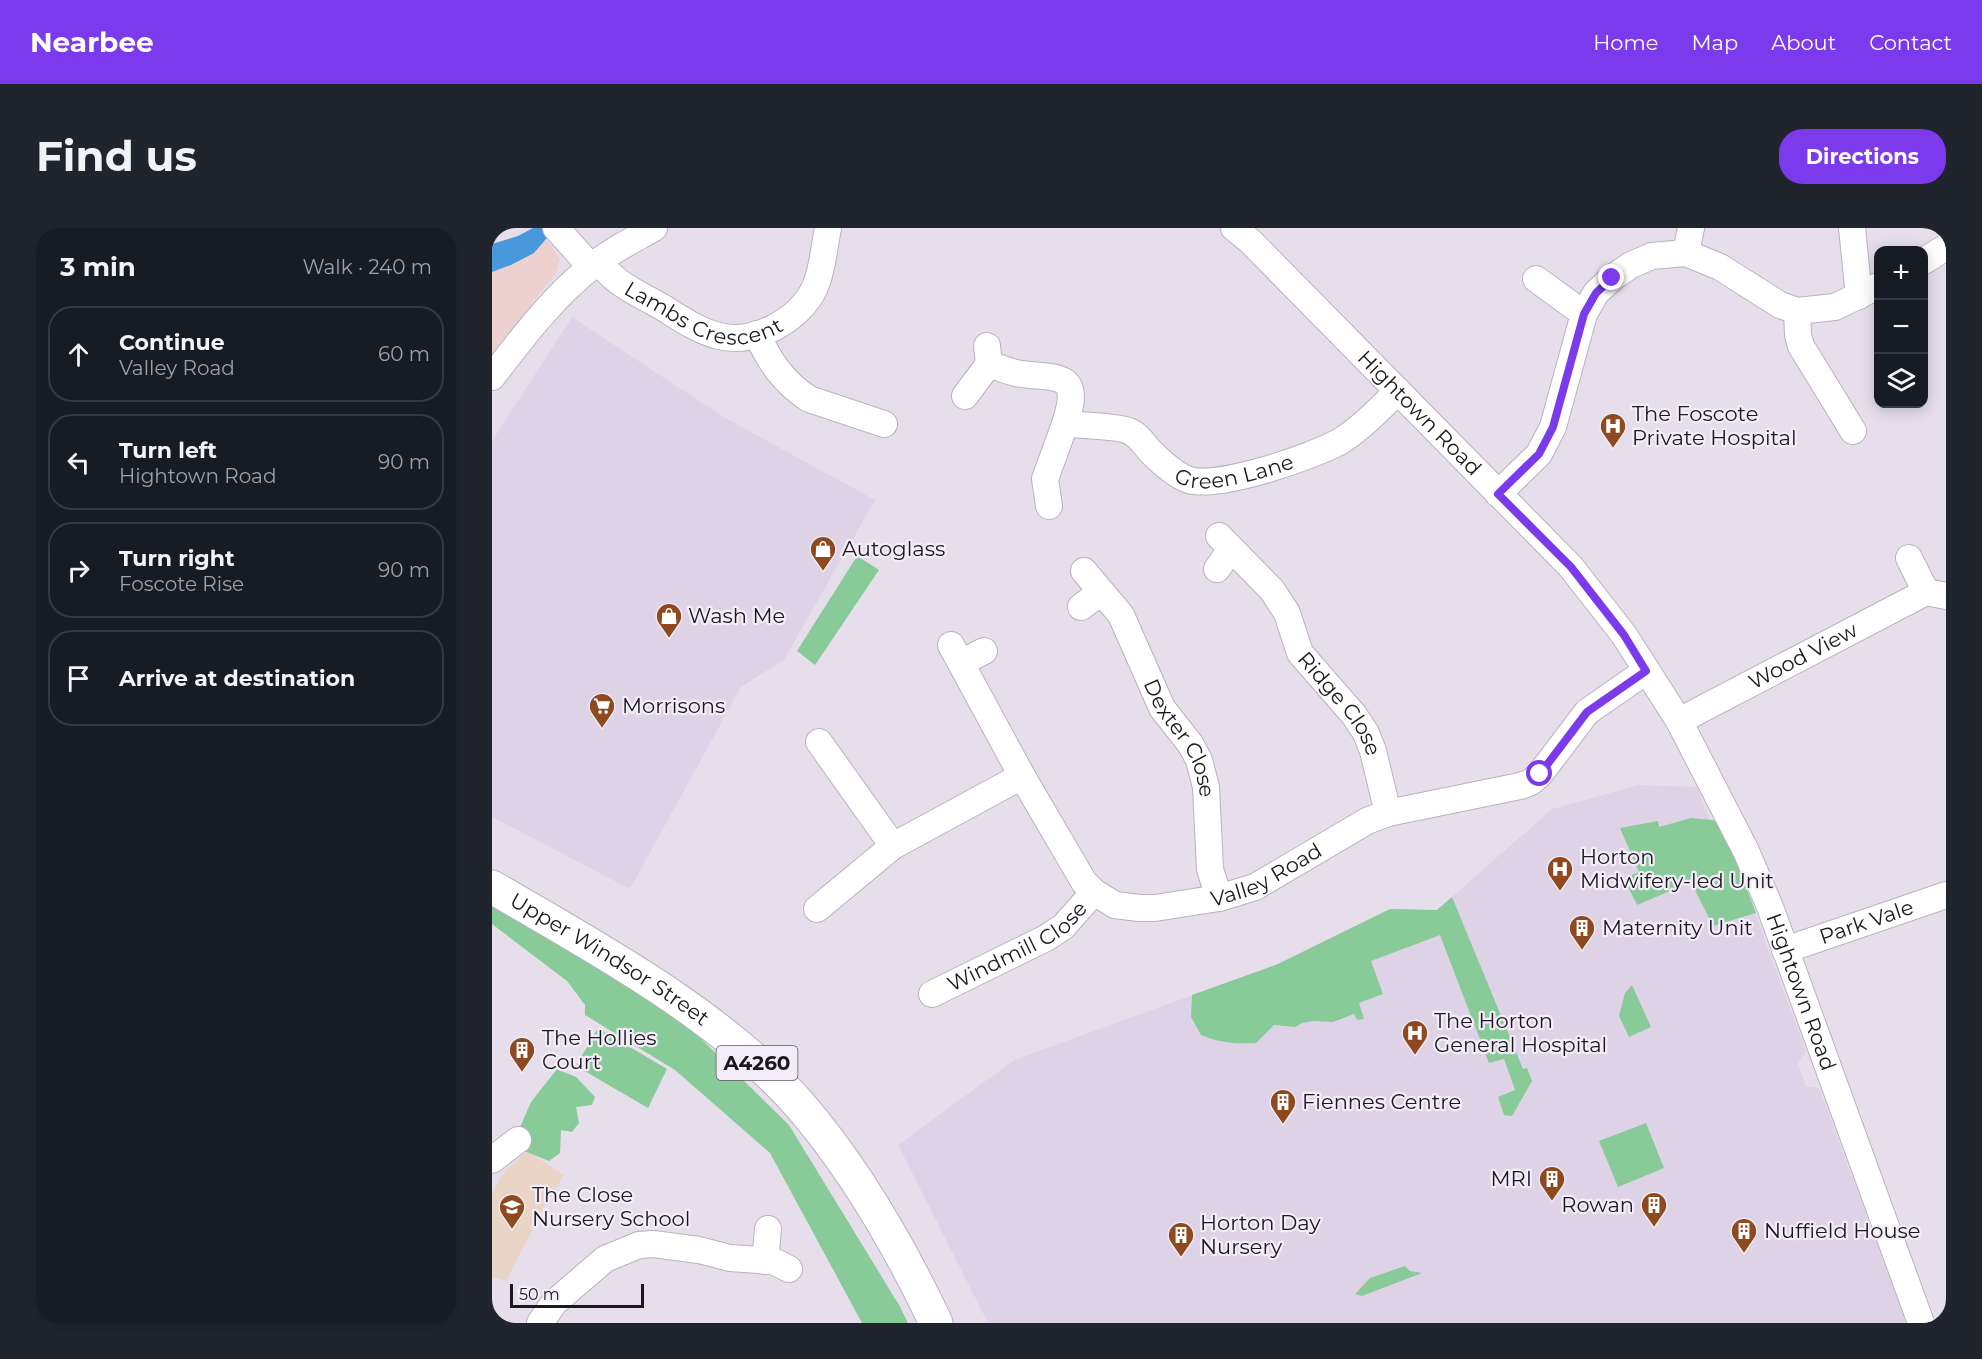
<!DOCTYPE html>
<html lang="en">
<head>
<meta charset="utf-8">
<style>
	body { margin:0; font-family:Montserrat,sans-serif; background:#20242c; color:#f1f3f6 }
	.controls { position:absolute; right:18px; top:18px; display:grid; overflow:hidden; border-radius:12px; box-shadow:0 3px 15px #0003 }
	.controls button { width:54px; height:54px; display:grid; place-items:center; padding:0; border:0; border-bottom:2px solid #363941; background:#171b24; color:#f1f3f6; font:30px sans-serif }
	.scale { position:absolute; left:18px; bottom:15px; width:134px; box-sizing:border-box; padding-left:6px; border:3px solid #1b191d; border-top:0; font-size:16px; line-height:21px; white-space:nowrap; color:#1b191d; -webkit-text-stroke:4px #f3ecf9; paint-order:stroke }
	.stop { position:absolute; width:18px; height:18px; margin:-14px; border:4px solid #7c3aed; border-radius:50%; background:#fff }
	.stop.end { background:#7c3aed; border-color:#fff; box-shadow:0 2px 6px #0008 }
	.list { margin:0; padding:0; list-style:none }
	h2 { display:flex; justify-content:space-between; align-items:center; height:78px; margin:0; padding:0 24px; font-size:26px }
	h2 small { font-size:20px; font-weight:400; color:#9ea1a6 }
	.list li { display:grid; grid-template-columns:39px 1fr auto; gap:18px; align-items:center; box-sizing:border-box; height:96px; margin:0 12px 12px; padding:0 12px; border:2px solid #363941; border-radius:24px }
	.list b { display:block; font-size:22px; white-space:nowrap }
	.list p { margin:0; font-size:20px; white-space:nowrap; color:#9ea1a6 }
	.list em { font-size:20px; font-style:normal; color:#9ea1a6 }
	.icon { flex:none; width:33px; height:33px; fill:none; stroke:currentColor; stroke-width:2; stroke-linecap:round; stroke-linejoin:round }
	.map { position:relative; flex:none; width:1454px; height:1095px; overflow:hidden; border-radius:24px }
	header { display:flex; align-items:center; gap:36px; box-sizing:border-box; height:84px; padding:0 30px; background:#7c3aed; color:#fff }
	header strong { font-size:28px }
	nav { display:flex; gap:33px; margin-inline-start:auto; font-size:21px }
	.intro { display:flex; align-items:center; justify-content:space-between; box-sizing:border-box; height:144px; padding:0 36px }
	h1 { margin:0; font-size:42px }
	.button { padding:15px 27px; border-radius:24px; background:#7c3aed; color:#fff; font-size:21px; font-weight:700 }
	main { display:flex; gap:36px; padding:0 36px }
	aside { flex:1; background:#171b24; border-radius:24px; box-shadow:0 3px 15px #0003 }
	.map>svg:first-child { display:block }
	.built { fill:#ded3e6 }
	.industrial { fill:#ecd1ce }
	.education { fill:#e9d4c6 }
	.green { fill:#88cb98 }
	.water { fill:#4998dc }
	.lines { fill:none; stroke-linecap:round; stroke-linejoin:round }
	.minor-casing { stroke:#b9b2be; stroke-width:28 }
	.major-casing { stroke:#b9b2be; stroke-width:35 }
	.minor { stroke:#fff; stroke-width:26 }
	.major { stroke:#fff; stroke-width:33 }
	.route { stroke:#7c3aed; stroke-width:8 }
	.labels { text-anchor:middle; stroke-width:4.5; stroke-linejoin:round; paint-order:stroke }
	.shield { fill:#f3ecf9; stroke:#5c585f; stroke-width:1.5 }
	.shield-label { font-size:20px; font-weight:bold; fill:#1b191d }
	.street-label { font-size:21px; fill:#1b191d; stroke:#f3ecf9 }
	.poi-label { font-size:21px; fill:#1b191d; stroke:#f3ecf9; text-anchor:start }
</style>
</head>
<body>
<header>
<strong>Nearbee</strong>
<nav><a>Home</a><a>Map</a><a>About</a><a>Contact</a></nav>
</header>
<div class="intro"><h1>Find us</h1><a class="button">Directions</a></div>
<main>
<aside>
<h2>3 min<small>Walk · 240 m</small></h2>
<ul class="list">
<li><svg class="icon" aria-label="ahead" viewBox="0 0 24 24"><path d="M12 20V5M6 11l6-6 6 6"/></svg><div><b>Continue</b><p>Valley Road</p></div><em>60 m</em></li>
<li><svg class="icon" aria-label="left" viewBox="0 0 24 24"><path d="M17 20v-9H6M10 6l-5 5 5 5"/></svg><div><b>Turn left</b><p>Hightown Road</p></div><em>90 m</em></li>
<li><svg class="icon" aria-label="right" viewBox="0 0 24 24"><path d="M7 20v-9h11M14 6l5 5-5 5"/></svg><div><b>Turn right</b><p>Foscote Rise</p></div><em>90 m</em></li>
<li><svg class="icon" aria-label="arrive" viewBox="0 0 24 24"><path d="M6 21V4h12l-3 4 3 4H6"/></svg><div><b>Arrive at destination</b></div></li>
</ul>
</aside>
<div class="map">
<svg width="1454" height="1095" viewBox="0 0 1454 1095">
	<rect width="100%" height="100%" fill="#e6dfeb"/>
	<g class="built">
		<polygon points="80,89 230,188 383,272 292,432 249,459 138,661 0,589 0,213"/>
		<polygon points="1146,557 1205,559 1218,593 1229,593 1314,823 1306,836 1314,858 1327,860 1415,1095 496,1095 406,917 522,832 786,736 898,681 945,682 1060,581"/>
	</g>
	<polygon class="industrial" points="54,11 68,31 65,43 0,128 0,44 19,37 42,25"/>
	<polygon class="education" points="37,921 49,932 72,947 52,979 14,1053 0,1049 0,964 12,944"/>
	<g class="green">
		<polygon points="365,328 387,342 323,437 305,423"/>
		<polygon points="1199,590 1229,593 1264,685 1221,698 1199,654 1145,677 1134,655 1137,654 1135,649 1147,644 1128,600 1166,593 1167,599"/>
		<path d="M960 669 1031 841 1035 840 1040 853 1020 888 1012 887 1006 869 1023 862 1012 831 997 835 948 707 879 733 891 766 867 775 872 791 865 792 862 786 841 794 821 793 810 795 803 799 782 797 764 815C742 816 729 815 709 807L699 789 700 767 786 736 898 681 945 682Z"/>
		<polygon points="0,673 128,752 202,804 297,897 407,1077 416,1095 370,1095 278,925 183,842 93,787 93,777 75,753 0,696"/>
		<polygon points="1140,757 1159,799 1137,809 1127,788 1133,765"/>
		<polygon points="106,800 175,841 156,880 84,838"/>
		<polygon points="65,841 84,849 103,869 100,877 84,879 87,895 80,904 69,902 68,925 57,933 20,918 39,874"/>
		<polygon points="1154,895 1172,940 1126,959 1107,913"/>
		<polygon points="913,1038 918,1043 930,1045 870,1068 863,1066 878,1050"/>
	</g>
	<polygon class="water" points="41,0 68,0 54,11 42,25 19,37 0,44 0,16 26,8"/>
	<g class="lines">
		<g class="minor-casing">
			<g id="minor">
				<polyline points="64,0 99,39"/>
				<path id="s1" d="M742 0 758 13 1079 339 1132 407 1187 493 1254 623 1278 679 1429 1095"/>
				<polyline points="1360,0 1367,68"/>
				<polyline points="1194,25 1199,0"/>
				<path id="s2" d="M107 33C121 55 147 66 170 79 188 90 206 103 227 108 263 117 308 92 323 59 331 41 332 19 336 0"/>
				<polyline points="1432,33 1454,19"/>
				<polyline points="1044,51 1092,86"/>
				<polyline points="1305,83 1306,107 1309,118 1361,203"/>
				<path d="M265 106C277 133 292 155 317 171L392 196"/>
				<path id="s3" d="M495 118 497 136C506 139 515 143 524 145 537 149 571 145 577 159 582 170 576 185 573 196 587 197 626 198 637 203 647 207 652 217 660 225 670 235 683 247 697 252 727 261 819 229 847 214 869 201 888 180 906 163"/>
				<path d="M0 149C30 110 60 70 99 39 118 23 141 12 162 0"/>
				<polyline points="473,168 497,136"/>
				<polyline points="1006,266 1047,226 1061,199 1092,86 1104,65 1120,50 1139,37 1160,28 1194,25 1228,39 1288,77 1305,83 1343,79 1386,58"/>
				<polyline points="557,278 553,251 573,196"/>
				<path id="s4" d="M727 308 780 362 795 385 808 425 862 487 874 505 881 523 896 585"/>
				<polyline points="1417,330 1434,364"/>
				<polyline points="725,341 739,321"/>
				<path id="s5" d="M592 343 629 387 670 480 699 517 707 532 714 559 718 641 727 670"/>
				<polyline points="589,379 609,364"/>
				<path id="s6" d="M459 417 530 548 592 654 602 664 623 677 647 680H663L727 670 763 659 875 593 896 585 1028 558 1039 554 1048 546 1095 484 1154 443"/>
				<polyline points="469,435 492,423"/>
				<path id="s7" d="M1187 493 1434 364 1454 368"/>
				<polyline points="327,514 401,618"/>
				<polyline points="325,681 401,618 530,548"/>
				<path id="s8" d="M1293 722 1454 667"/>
				<path id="s9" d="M440 766 554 710 571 699 602 664"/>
				<polyline points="0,932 26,912"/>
				<polyline points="273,1033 276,1001"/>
				<polyline points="48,1095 62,1075 113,1031 147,1017 161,1016 207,1022 238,1030 281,1033 297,1041"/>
			</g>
		</g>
		<g class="major-casing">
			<g id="major">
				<path id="s10" d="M0 659C103 719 227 786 307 876 364 942 407 1017 444 1095"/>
			</g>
		</g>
		<use href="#minor" class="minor"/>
		<use href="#major" class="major"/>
	</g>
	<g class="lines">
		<polyline class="route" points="1048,546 1095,484 1154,443 1132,407 1079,339 1006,266 1047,226 1061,199 1092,86 1104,65 1120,50"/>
	</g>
	<defs>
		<g id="hospital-pin" transform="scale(1.35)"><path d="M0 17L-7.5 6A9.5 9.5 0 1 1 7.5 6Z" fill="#8e4a1e" stroke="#f3ecf9"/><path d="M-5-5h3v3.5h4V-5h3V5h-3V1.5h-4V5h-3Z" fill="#fff"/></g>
		<g id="shop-pin" transform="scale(1.35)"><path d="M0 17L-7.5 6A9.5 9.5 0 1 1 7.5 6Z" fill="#8e4a1e" stroke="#f3ecf9"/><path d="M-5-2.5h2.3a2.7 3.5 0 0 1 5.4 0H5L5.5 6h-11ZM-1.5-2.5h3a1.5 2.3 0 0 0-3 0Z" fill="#fff"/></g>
		<g id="supermarket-pin" transform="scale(1.35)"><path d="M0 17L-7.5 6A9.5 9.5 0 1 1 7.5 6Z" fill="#8e4a1e" stroke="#f3ecf9"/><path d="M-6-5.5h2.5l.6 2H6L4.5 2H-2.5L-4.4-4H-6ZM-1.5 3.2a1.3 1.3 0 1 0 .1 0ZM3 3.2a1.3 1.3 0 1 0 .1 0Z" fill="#fff"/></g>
		<g id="building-pin" transform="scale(1.35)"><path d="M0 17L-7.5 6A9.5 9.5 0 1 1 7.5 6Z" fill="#8e4a1e" stroke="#f3ecf9"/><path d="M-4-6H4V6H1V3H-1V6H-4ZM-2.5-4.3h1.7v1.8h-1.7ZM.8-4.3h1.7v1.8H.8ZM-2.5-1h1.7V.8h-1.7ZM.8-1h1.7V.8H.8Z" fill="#fff"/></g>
		<g id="school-pin" transform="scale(1.35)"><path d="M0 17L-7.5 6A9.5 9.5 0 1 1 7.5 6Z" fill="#8e4a1e" stroke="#f3ecf9"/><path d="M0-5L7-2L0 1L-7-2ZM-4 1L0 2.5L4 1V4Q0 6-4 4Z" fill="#fff"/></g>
	</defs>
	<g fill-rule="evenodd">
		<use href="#hospital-pin" x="1121" y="198"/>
		<use href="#shop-pin" x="331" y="321"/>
		<use href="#shop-pin" x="177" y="388"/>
		<use href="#supermarket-pin" x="110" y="478"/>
		<use href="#hospital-pin" x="1068" y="641"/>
		<use href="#building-pin" x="1090" y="700"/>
		<use href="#hospital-pin" x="923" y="805"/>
		<use href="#building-pin" x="30" y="822"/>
		<use href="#building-pin" x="791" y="874"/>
		<use href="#building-pin" x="1060" y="951"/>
		<use href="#building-pin" x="1162" y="977"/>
		<use href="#school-pin" x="20" y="979"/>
		<use href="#building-pin" x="1252" y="1003"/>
		<use href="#building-pin" x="689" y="1007"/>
	</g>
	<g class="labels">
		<rect class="shield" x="224.5" y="818" width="81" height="34" rx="4.5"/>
		<g class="shield-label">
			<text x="265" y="842">A4260</text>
		</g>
		<g class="street-label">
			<text dy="7" stroke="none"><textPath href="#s2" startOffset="123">Lambs Crescent</textPath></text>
			<text dy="7" stroke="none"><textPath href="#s1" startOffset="262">Hightown Road</textPath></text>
			<text dy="7" stroke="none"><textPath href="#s3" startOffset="330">Green Lane</textPath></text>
			<text dy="7" stroke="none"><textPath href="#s7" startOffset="140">Wood View</textPath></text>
			<text dy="7" stroke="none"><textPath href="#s4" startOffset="210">Ridge Close</textPath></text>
			<text dy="7" stroke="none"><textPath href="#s5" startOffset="195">Dexter Close</textPath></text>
			<text dy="7" stroke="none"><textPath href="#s6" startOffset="468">Valley Road</textPath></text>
			<text dy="7" stroke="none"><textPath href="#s8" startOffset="86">Park Vale</textPath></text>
			<text dy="7" stroke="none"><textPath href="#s9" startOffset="98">Windmill Close</textPath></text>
			<text dy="7" stroke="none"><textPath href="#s10" startOffset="138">Upper Windsor Street</textPath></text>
			<text dy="7" stroke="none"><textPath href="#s1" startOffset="964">Hightown Road</textPath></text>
		</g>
		<g class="poi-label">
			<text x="1140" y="193">The Foscote<tspan x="1140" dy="24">Private Hospital</tspan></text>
			<text x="350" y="328">Autoglass</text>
			<text x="196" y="395">Wash Me</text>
			<text x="130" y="485">Morrisons</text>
			<text x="1088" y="636">Horton<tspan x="1088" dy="24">Midwifery-led Unit</tspan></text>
			<text x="1110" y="707">Maternity Unit</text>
			<text x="942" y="800">The Horton<tspan x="942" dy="24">General Hospital</tspan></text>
			<text x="50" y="817">The Hollies<tspan x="50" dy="24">Court</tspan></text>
			<text x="810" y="881">Fiennes Centre</text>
			<text x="1040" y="958" text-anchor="end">MRI</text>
			<text x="40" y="974">The Close<tspan x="40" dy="24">Nursery School</tspan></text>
			<text x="1142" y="984" text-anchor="end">Rowan</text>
			<text x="708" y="1002">Horton Day<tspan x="708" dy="24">Nursery</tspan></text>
			<text x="1272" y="1010">Nuffield House</text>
		</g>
	</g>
</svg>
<div class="controls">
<button>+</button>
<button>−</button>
<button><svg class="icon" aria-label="layers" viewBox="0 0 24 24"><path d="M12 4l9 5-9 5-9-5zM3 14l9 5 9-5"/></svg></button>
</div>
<div class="scale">50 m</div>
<div class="stop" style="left:1048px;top:546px"></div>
<div class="stop end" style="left:1120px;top:50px"></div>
</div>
</main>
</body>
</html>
